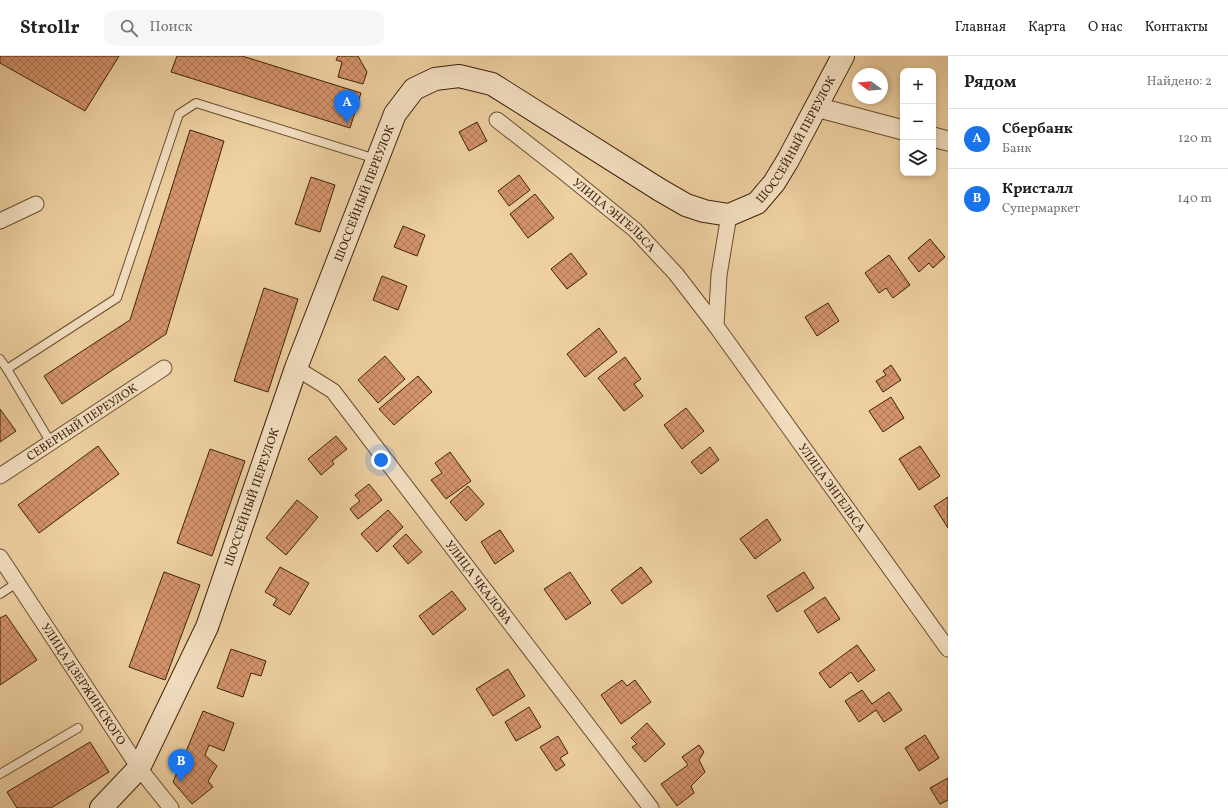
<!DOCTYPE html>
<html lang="ru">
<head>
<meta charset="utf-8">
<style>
	body { margin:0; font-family:Vollkorn,serif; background:#f6f6f6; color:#222 }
	.controls { position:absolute; right:12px; top:12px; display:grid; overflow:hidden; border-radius:8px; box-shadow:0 2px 6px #0003 }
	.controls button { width:36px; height:36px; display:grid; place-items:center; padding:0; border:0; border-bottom:1px solid #e0e0e0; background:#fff; color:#222; font:20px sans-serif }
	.compass { position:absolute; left:852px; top:12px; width:36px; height:36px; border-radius:50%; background:#fff; box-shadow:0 2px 6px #0003; rotate:286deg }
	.you { position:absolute; left:381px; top:404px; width:14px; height:14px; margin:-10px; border:3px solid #fff; border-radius:50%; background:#1a73e8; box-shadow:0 0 0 6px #1a73e833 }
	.badge { display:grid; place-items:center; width:26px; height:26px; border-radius:50%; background:#1a73e8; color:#fff; font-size:13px; font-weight:700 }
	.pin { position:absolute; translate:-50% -33px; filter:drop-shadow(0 1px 2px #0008) }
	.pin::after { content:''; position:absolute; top:21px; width:14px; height:12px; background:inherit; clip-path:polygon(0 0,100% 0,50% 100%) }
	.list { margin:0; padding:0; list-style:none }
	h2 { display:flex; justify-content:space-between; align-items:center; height:52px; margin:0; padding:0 16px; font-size:17px }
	h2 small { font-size:13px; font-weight:400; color:#767676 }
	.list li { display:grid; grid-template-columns:26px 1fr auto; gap:12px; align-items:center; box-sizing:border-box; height:60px; padding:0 16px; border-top:1px solid #e0e0e0 }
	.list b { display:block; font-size:15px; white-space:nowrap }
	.list p { margin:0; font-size:13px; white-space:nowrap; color:#767676 }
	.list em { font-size:13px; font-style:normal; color:#767676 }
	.icon { flex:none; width:22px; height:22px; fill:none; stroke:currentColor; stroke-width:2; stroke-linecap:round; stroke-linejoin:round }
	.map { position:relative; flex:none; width:948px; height:752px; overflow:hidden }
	header { display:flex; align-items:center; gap:24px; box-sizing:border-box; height:56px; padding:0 20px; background:#fff; border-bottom:1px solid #e0e0e0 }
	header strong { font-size:19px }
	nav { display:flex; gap:22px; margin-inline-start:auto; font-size:14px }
	.search { width:280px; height:36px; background:#f6f6f6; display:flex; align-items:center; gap:10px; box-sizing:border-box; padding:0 14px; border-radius:12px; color:#767676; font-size:15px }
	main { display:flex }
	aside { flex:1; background:#fff }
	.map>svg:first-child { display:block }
	.building { fill:url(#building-cross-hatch); stroke:#3d220c }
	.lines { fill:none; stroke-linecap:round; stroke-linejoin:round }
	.service-casing { stroke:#694e31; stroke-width:10 }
	.minor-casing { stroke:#694e31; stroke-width:17 }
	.tertiary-casing { stroke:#694e31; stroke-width:21 }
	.secondary-casing { stroke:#3d220c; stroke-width:24 }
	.service { stroke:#f4e0c2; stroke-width:8 }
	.minor { stroke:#f4e0c2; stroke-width:15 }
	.tertiary { stroke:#f4e0c2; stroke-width:19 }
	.secondary { stroke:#f4e0c2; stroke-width:22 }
	.labels { text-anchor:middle; stroke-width:3.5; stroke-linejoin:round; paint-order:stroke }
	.street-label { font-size:12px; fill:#3d220c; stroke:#f4e0c2 }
</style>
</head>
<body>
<header>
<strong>Strollr</strong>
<div class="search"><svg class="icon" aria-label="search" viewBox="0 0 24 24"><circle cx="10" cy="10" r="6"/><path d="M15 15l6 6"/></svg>Поиск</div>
<nav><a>Главная</a><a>Карта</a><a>О нас</a><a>Контакты</a></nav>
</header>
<main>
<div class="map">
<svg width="948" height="752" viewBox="0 0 948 752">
	<defs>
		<pattern id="building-cross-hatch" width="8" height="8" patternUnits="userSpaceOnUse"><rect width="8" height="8" fill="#d4936b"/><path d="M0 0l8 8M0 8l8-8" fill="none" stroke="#ad7856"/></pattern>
	</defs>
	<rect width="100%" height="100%" fill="#eed0a1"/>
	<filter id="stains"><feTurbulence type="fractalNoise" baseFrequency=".005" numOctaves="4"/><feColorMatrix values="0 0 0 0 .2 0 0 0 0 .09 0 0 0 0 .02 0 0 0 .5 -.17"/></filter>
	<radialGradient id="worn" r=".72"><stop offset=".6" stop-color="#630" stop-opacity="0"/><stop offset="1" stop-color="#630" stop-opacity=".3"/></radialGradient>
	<g class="building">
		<polygon points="0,0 119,0 85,55 0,7"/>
		<polygon points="177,0 242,0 361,37 350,72 171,16"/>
		<polygon points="338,0 358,0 367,16 363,28 338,21 342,6 336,4"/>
		<polygon points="477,66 487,85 469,95 459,76"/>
		<polygon points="190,74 224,85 166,278 62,348 44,320 130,264"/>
		<polygon points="519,119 530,134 509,150 498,135"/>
		<polygon points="311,121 335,129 320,176 295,168"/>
		<polygon points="535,138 554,162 528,182 510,158"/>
		<polygon points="403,170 425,179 417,200 394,191"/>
		<polygon points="930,183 945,201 933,212 929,207 919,216 908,202"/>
		<polygon points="571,197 587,218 567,233 551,213"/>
		<polygon points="889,199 910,229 893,242 886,232 879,237 865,217"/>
		<polygon points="382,220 407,230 398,254 373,244"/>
		<polygon points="264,232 298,243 268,336 234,325"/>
		<polygon points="828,247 839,265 817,280 805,261"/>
		<polygon points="599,272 617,296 585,321 567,298"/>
		<polygon points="385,300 405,323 378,347 358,324"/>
		<polygon points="625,301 641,323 634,328 643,340 624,355 598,322"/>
		<polygon points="891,309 901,324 883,336 876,325 886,319 883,315"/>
		<polygon points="418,320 432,336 394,369 379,353"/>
		<polygon points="891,341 904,362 883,376 869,355"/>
		<polygon points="686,352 704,375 682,393 664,369"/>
		<polygon points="0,353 16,375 0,386"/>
		<polygon points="336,380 347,393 332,405 334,408 321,419 308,403"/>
		<polygon points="98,390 119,418 39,477 18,449"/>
		<polygon points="920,390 940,420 919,434 899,403"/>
		<polygon points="710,391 719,404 701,418 691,406"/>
		<polygon points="210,393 245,405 212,500 177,487"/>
		<polygon points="450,396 471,425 446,443 431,424 442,417 435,407"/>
		<polygon points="369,428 382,444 358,463 350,453 360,445 355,439"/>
		<polygon points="468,430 484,448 466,465 450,446"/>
		<polygon points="948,441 948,472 934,450"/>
		<polygon points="297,444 318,461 286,499 266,482"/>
		<polygon points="388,454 403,471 377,496 361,478"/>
		<polygon points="767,463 781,484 755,503 740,483"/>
		<polygon points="500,474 514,495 495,508 481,486"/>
		<polygon points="406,478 422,496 408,508 393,490"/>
		<polygon points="280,511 309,527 290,559 273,549 277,543 265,536"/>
		<polygon points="641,511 652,526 622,548 611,534"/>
		<polygon points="164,516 200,529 165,624 129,611"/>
		<polygon points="570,516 591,547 566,564 544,533"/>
		<polygon points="804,516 814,532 777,556 767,540"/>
		<polygon points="452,535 466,553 433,579 419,560"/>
		<polygon points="825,541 840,563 818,577 804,555"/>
		<polygon points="6,559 37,604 0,629 0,562"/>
		<polygon points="857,589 875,614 858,626 851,616 830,632 819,617"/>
		<polygon points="231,593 266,605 261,620 251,617 243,641 217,632"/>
		<polygon points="508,613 525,640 493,660 476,633"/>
		<polygon points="622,624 627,630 635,624 651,646 621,668 601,639"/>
		<polygon points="862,634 872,648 889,636 902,654 884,666 876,654 859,666 845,645"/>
		<polygon points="529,651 541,671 516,685 505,666"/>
		<polygon points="203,655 234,667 224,695 209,689 205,699 217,710 208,725 213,731 192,748 173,726"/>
		<polygon points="647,667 665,688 645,706 632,691 637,688 631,682"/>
		<polygon points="925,679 939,702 919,715 905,692"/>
		<polygon points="558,680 568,697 560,702 565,709 556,715 540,691"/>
		<polygon points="90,686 109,716 51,752 17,752 7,736"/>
		<polygon points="699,689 704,696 699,704 705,716 691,730 694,737 677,750 661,728 688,709 682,701"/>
		<polygon points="948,722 948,744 940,748 930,732"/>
	</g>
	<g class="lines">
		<g class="service-casing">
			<g id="service">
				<polyline points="0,303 7,313"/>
				<polyline points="51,387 7,313 117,242 179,58 196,47 376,103"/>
				<polyline points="0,538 17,527"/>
				<polyline points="0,718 78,672"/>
			</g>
		</g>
		<g class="minor-casing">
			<g id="minor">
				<path id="s1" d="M497 64 565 117 635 174 676 218 716 270"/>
				<path id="s2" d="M729 159 719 219 716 270 948 593"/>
				<polyline points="0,165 36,148"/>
				<path id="s3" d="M296 312 333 335 651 752"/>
				<path id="s4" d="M0 420 164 312"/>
				<path id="s5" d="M0 501 139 712 171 752"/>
			</g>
		</g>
		<g class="tertiary-casing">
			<g id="tertiary">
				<polyline points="816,51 903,74"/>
				<polyline points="933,81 948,85"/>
			</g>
		</g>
		<g class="secondary-casing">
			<g id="secondary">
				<path id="s6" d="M101 752 139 712 207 571 296 312 395 58 414 33 435 23 459 20 492 28 660 134 686 149 704 155 729 159 757 147 774 127 788 104 843 0"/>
			</g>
		</g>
		<use href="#service" class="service"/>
		<use href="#minor" class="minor"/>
		<use href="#tertiary" class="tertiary"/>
		<use href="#secondary" class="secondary"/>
	</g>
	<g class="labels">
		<g class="street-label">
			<text dy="4" stroke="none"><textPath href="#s6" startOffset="1249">ШОССЕЙНЫЙ ПЕРЕУЛОК</textPath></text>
			<text dy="4" stroke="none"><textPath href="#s6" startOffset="673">ШОССЕЙНЫЙ ПЕРЕУЛОК</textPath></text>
			<text dy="4" stroke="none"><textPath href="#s1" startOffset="151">УЛИЦА ЭНГЕЛЬСА</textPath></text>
			<text dy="4" stroke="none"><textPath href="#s4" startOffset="98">СЕВЕРНЫЙ ПЕРЕУЛОК</textPath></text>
			<text dy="4" stroke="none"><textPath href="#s2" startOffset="311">УЛИЦА ЭНГЕЛЬСА</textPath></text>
			<text dy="4" stroke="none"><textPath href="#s6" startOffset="349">ШОССЕЙНЫЙ ПЕРЕУЛОК</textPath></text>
			<text dy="4" stroke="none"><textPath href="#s3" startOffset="284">УЛИЦА ЧКАЛОВА</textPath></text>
			<text dy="4" stroke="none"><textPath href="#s5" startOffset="152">УЛИЦА ДЗЕРЖИНСКОГО</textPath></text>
		</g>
	</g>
	<rect width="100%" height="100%" filter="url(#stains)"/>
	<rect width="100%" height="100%" fill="url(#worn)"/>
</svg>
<div class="controls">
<button>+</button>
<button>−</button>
<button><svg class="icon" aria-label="layers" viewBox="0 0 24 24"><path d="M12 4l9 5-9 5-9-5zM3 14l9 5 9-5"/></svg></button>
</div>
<svg class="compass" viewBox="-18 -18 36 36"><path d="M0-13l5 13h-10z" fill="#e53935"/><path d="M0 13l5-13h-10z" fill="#767676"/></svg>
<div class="you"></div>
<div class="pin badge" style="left:347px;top:67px">A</div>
<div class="pin badge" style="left:181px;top:726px">B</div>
</div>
<aside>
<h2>Рядом<small>Найдено: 2</small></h2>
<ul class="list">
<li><span class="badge">A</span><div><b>Сбербанк</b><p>Банк</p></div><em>120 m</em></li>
<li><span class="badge">B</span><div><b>Кристалл</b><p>Супермаркет</p></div><em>140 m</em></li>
</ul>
</aside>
</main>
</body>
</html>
